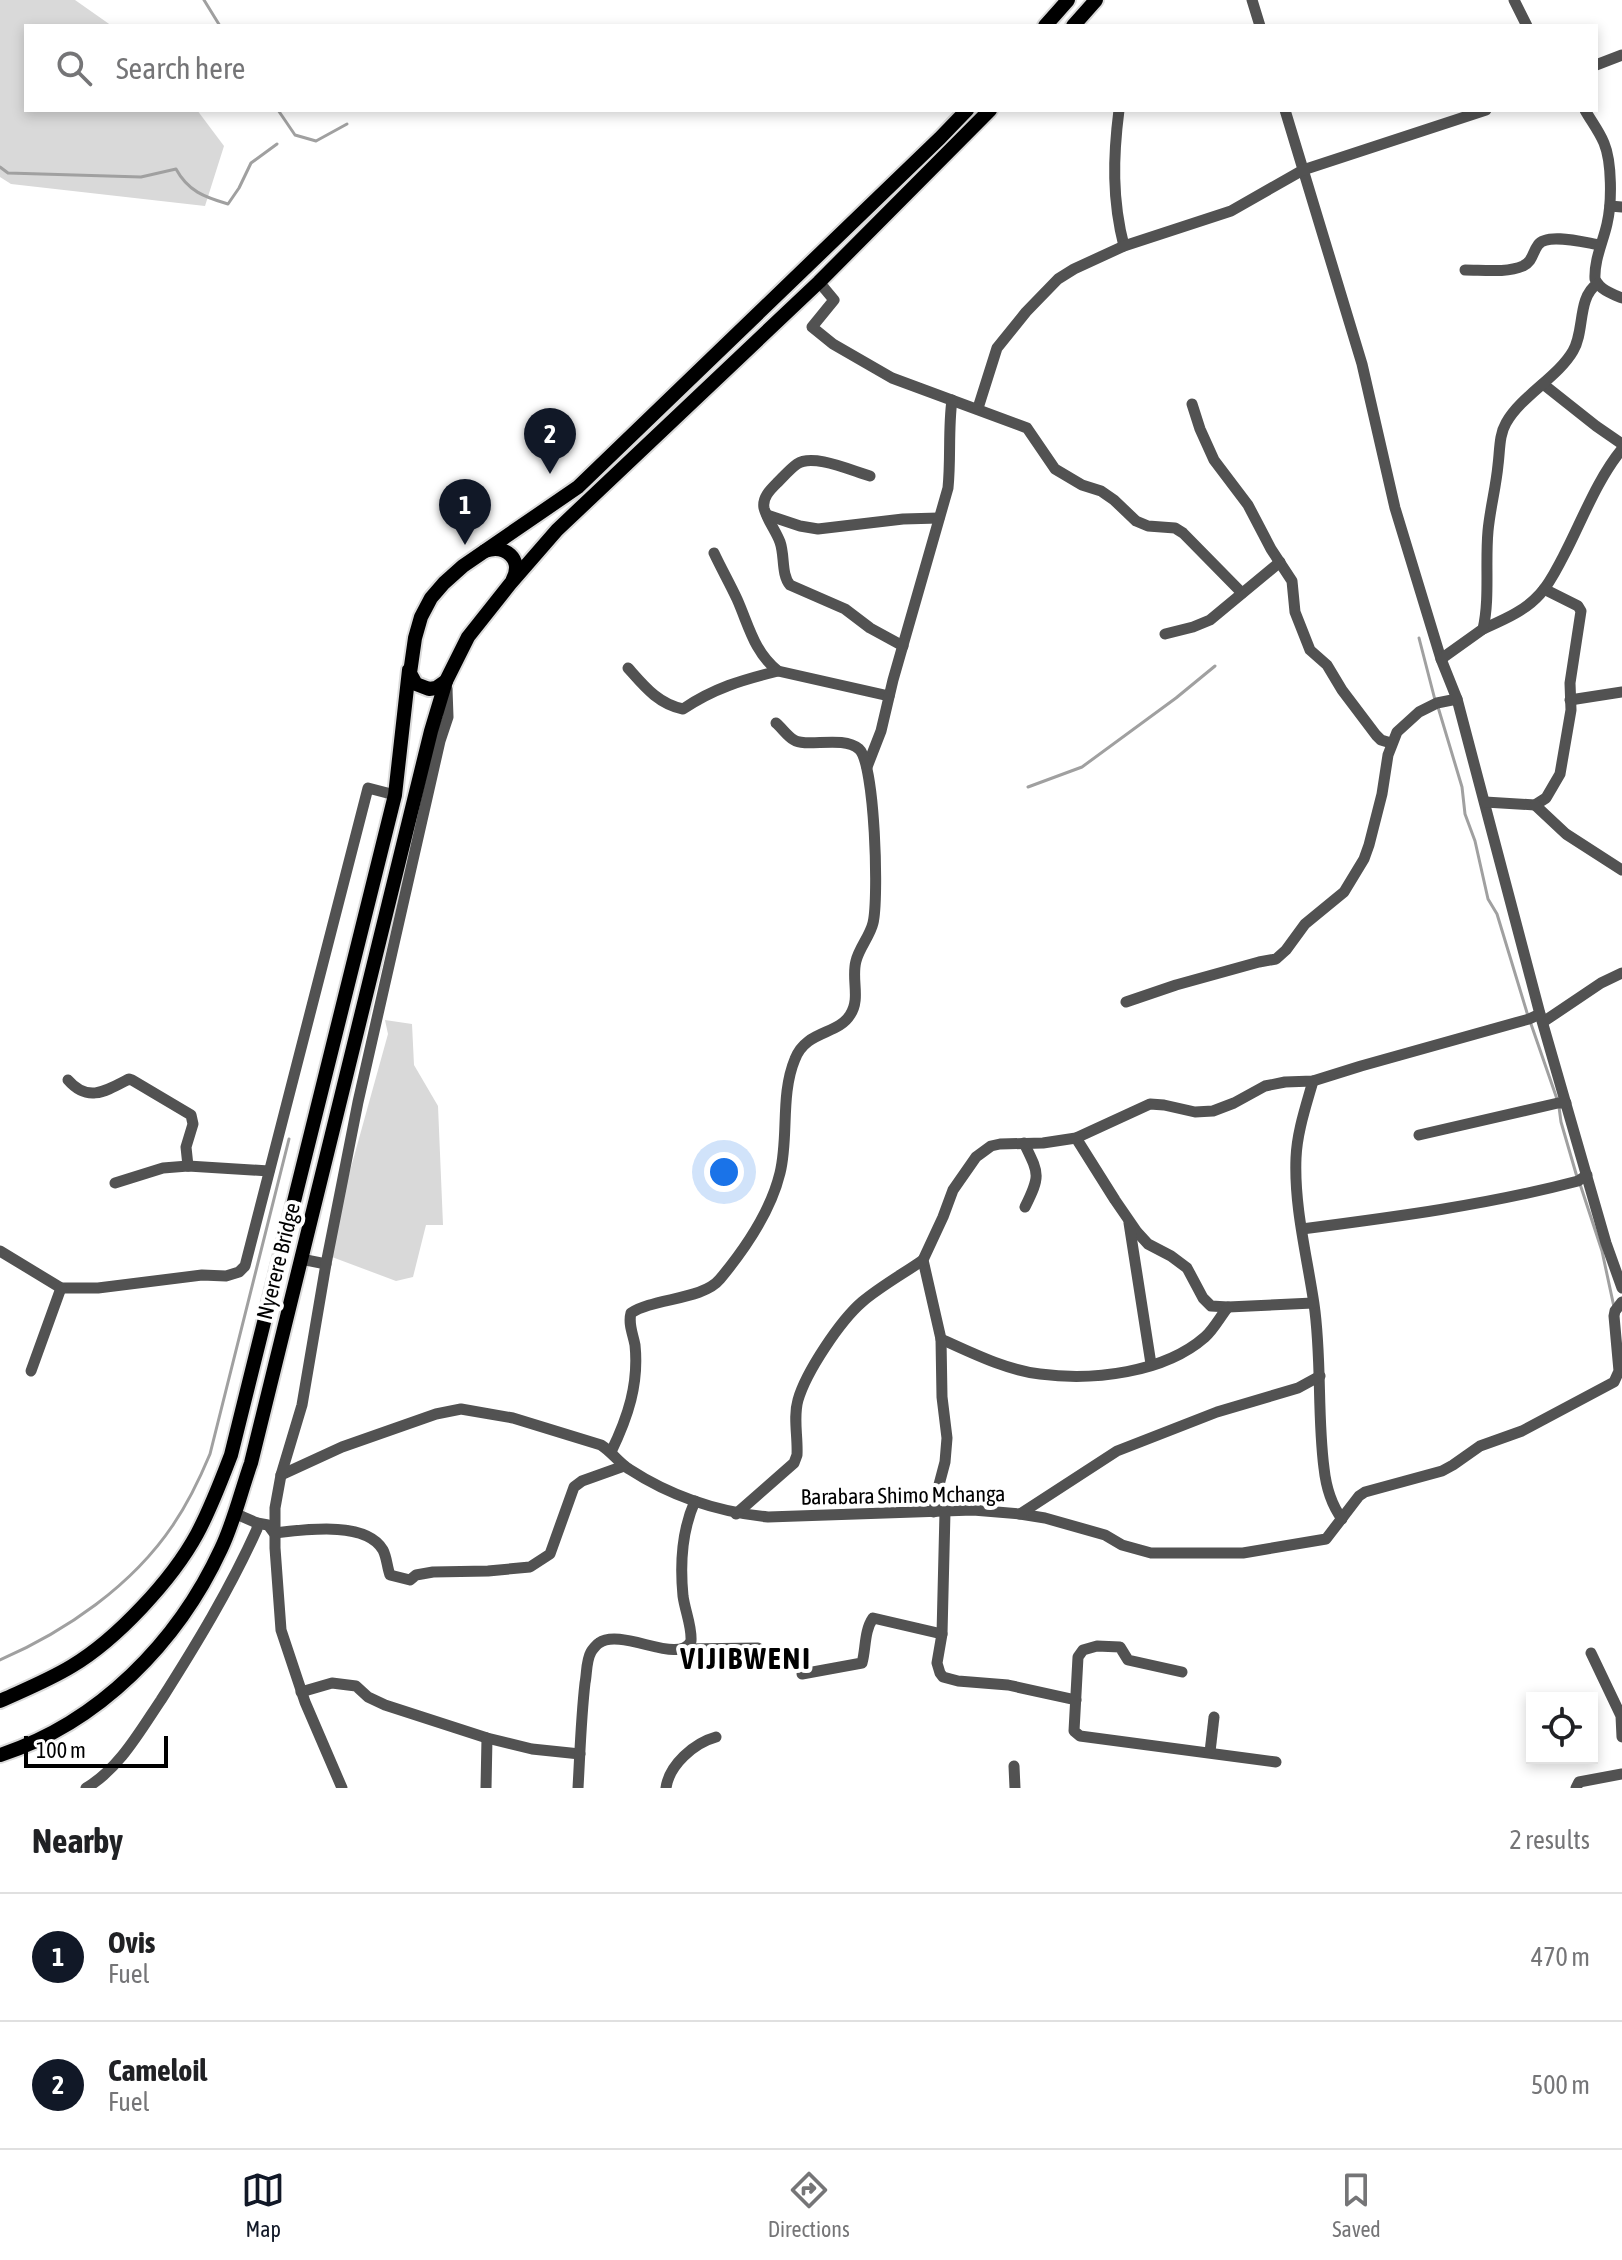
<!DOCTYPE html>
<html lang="en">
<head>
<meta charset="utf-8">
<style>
	body { margin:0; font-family:"Asap Condensed",sans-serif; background:#f6f6f6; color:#202124 }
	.controls { position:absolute; right:24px; bottom:24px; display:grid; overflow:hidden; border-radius:0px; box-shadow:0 4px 12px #0003 }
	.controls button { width:72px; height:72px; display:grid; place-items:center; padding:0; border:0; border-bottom:2px solid #e0e0e0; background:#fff; color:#202124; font:40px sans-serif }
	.scale { position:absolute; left:24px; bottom:20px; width:144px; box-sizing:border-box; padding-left:8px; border:4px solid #000; border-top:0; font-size:22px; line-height:28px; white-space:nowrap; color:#000; -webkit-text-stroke:6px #fff; paint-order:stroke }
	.you { position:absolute; left:724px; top:1172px; width:28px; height:28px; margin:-20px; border:6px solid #fff; border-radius:50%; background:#1a73e8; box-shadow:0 0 0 12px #1a73e833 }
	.badge { display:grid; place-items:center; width:52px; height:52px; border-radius:50%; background:#111827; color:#fff; font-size:26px; font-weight:700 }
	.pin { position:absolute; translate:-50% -66px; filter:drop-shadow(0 2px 4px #0008) }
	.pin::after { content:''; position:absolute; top:42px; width:28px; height:24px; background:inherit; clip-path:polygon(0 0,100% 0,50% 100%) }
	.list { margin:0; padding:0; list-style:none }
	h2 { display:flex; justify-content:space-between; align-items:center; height:104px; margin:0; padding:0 32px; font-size:34px }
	h2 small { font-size:26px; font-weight:400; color:#757577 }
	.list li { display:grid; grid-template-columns:52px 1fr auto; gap:24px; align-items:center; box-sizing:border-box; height:128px; padding:0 32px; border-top:2px solid #e0e0e0 }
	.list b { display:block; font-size:30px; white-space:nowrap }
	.list p { margin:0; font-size:26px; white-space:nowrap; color:#757577 }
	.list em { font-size:26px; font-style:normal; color:#757577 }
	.icon { flex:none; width:44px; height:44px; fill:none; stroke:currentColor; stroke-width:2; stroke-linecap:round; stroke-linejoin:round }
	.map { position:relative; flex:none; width:1622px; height:1788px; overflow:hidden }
	.search { position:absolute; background:#fff; box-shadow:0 4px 12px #0003; left:24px; right:24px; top:24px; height:88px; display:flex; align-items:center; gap:20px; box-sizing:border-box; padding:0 28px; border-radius:0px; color:#757577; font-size:30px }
	.sheet { height:360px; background:#fff }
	nav { display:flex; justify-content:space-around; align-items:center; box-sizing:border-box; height:112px; border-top:2px solid #e0e0e0; background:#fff; font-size:22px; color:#757577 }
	nav a { display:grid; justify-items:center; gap:4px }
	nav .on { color:#111827 }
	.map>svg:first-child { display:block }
	.green { fill:#d9d9d9 }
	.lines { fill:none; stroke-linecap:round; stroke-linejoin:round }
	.stream { stroke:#a0a0a0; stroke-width:3 }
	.major-casing { stroke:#dbdbdb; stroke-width:18 }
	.minor { stroke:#525252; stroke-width:11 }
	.major { stroke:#000; stroke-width:14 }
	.labels { text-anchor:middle; stroke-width:8; stroke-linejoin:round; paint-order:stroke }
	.street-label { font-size:22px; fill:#000; stroke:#fff }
	.district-label { font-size:30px; font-weight:bold; letter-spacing:2px; fill:#000; stroke:#fff }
</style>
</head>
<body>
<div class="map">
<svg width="1622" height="1788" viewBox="0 0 1622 1788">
	<rect width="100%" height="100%" fill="#fff"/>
	<g class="green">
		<polygon points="0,0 75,0 112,26 26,26 26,110 197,110 224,146 205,206 11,184 0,177"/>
		<polygon points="385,1020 412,1024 414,1065 438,1106 443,1225 426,1225 413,1277 396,1281 332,1257 330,1243 388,1034"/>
	</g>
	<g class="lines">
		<g class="stream">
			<polyline points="204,0 220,26"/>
			<polyline points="278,110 295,135 316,141 347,124"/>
			<path d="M0 167 8 173 141 177 176 169C188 191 204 197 228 204L239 188 251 163 277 144"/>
			<polyline points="1419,638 1435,700"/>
			<polyline points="1438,707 1462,787 1465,814 1475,841 1488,899 1497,914 1528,1016"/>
			<polyline points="1028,787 1082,767 1176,698 1215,666"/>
			<polyline points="1531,1024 1557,1099"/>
			<polyline points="1559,1107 1561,1122 1577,1177"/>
			<polyline points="1580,1184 1602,1251 1614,1307"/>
			<path d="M0 1660C66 1631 132 1586 173 1525 188 1503 200 1478 210 1454L289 1139"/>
		</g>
		<g class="major-casing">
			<g id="major">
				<polyline points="1045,26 1068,0"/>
				<polyline points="1073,26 1096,0"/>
				<polyline points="967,110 940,138 578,487 463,566 444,583 431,598 421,617 415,638 410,673 416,684 429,689 436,688 446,681 468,637 510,584 557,530 819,282 990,110"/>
				<path d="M485 551C505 544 523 559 513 579"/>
				<path d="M0 1701C24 1690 49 1680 72 1666 117 1639 172 1580 197 1534 211 1508 221 1481 231 1455L395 795 409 670"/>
				<path d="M0 1755C99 1723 178 1642 221 1549 234 1522 241 1491 251 1463L431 731 446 681"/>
			</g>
		</g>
		<g class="minor">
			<polyline points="1252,0 1260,26"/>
			<polyline points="1514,0 1527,26"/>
			<polyline points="1596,65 1622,55"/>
			<path d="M1119 110C1113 157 1112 200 1124 246"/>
			<polyline points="1285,110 1362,364 1395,508 1441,659 1457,699 1540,1014 1606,1243 1622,1288"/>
			<path d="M1585 110C1591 121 1599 131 1604 143 1612 162 1612 203 1607 224 1603 242 1594 260 1595 279 1600 290 1612 294 1622 298"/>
			<polyline points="1610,206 1622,207"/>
			<path d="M1465 270C1483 270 1507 273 1523 266 1533 261 1532 253 1538 245 1547 232 1586 243 1600 245"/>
			<polyline points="819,282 834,300 812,327 833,344 892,378 1027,428 1055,469 1082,485 1101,491 1114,500 1136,521 1148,526 1175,528 1183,533 1242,593"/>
			<polyline points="1543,384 1596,426 1622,444"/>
			<polyline points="1192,404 1200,429 1214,460 1248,505 1271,549 1292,581 1295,612 1310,650 1327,665 1342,690 1376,735 1381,740 1391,743"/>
			<polyline points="978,408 997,348 1026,312 1058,279 1074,269 1124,246 1231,211 1303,170 1486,110"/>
			<path d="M870 476C852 471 813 453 797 464 790 469 784 476 778 482 771 489 762 497 764 508 767 520 776 531 780 542 785 556 781 574 790 585L845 609 870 628 903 646"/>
			<polyline points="767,515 800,526 818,529 903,519 939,518"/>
			<path d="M714 553C721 568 730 584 737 599 749 626 754 652 778 671L889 696"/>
			<path d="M1483 629C1503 620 1525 611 1540 594 1550 583 1556 570 1563 557 1582 521 1596 481 1622 449"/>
			<polyline points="1165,634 1193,627 1210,620 1280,562"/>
			<path d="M1441 659 1483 629C1490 598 1485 564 1488 531 1490 509 1496 487 1498 465 1500 450 1499 435 1506 423 1521 396 1558 377 1573 351 1585 331 1577 298 1597 284"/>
			<path d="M628 668C644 686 658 704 683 709 714 688 742 680 778 671"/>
			<polyline points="1570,700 1622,692"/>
			<path d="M867 767 881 731 893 680 948 488C951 458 948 429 952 400"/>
			<polyline points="1485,802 1535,805 1546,798 1560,774 1571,710 1570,683 1581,611 1578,606 1544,589"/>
			<polyline points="1535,805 1566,834 1622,870"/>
			<polyline points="1126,1002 1176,985 1259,962 1276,959 1286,950 1305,924 1344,892 1364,859 1369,845 1382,794 1388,755 1397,732 1419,712 1437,703 1457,699"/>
			<polyline points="1543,1022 1601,983 1622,973"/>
			<path d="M68 1080C88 1103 106 1091 129 1079L132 1080 191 1115 193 1124 186 1147 188 1166"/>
			<path d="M1313 1081C1306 1106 1297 1132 1296 1158 1294 1207 1307 1256 1314 1304 1322 1358 1317 1414 1324 1468 1326 1487 1331 1504 1342 1519"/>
			<polyline points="1419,1135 1558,1103 1566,1103"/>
			<polyline points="1076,1138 1115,1200 1137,1232 1148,1244 1171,1256 1187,1268 1203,1298 1211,1306 1228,1307 1313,1303"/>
			<path d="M1024 1143C1039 1174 1041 1175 1025 1207"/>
			<polyline points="115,1183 163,1168 188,1166 269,1171"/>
			<polyline points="1129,1223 1151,1364"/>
			<path d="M1302 1229C1395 1217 1487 1205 1578 1181L1587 1175"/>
			<polyline points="0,1251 61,1288 98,1288 202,1275 226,1276 239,1272 245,1266 368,788 395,795"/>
			<polyline points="301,1259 326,1264"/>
			<path d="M941 1339C972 1353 1006 1370 1040 1374 1093 1381 1164 1373 1205 1337 1214 1329 1220 1317 1228 1307"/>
			<polyline points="31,1371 61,1288"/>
			<path d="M611 1452C628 1417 639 1384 635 1345 633 1334 628 1324 631 1313 653 1298 703 1300 720 1279 745 1249 771 1210 780 1173 789 1137 780 1095 795 1059 806 1030 838 1035 850 1015 861 999 851 979 856 961 859 948 870 936 873 923 879 899 875 763 859 749 843 735 806 748 794 740 787 736 782 728 776 723"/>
			<path d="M281 1475 342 1447 436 1414 461 1409 513 1418 601 1445C612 1452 619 1463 629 1469 672 1497 718 1512 768 1517L973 1510 1020 1514 1045 1518 1105 1535 1122 1545 1151 1553H1243L1326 1539 1359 1496 1365 1492 1442 1471 1453 1465 1480 1446 1522 1431 1614 1382 1619 1371 1614 1316 1615 1311 1622 1302"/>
			<polyline points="934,1512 936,1496 945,1462 947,1438 942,1397 941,1339 923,1260 943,1217 953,1190 976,1157 991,1146 1000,1144 1043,1143 1076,1138 1150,1104 1164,1105 1195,1112 1213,1111 1234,1103 1265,1086 1285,1082 1313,1081 1361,1066 1529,1019 1540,1014"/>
			<polyline points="945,1512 942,1634 937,1663 940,1673 943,1677 958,1681 1008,1685 1076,1700"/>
			<path d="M736 1514 794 1463 797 1455C798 1437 793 1417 798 1400 806 1372 840 1321 862 1302 881 1286 903 1274 923 1260"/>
			<polyline points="1020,1514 1117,1451 1217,1412 1298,1388 1320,1376"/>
			<path d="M257 1523 268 1525 274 1533C302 1530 366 1520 383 1550 387 1558 387 1567 390 1575L410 1580 416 1575 433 1572 488 1571 530 1567 550 1554 574 1487 582 1481 624 1466"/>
			<polyline points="685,1649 758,1648"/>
			<polyline points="1591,1653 1621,1716 1622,1737"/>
			<polyline points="1182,1672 1128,1660 1120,1647 1097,1646 1083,1650 1078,1657 1074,1731 1080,1736 1276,1762"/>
			<path d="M802 1674 862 1663C866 1649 864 1631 873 1618L942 1634"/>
			<polyline points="301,1692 332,1683 356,1686 368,1697 385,1705 487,1738 532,1749 580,1754"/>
			<polyline points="1210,1752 1214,1717"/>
			<polyline points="1014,1766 1015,1788"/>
			<path d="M86 1788C119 1769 140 1731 161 1700 196 1645 230 1589 257 1529V1523L234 1513"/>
			<polyline points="342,1788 305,1702 281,1630 275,1548 275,1508 281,1475 302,1405 326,1264 358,1102 440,741 448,717 447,689"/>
			<polyline points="486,1788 487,1738"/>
			<path d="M578 1788C580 1753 581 1718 585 1683 587 1673 586 1661 591 1652 592 1650 597 1644 599 1643 621 1627 680 1666 691 1641 692 1626 685 1611 683 1596 680 1565 682 1530 695 1501"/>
			<path d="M666 1788C669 1765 694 1743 716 1737"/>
			<polyline points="1576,1788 1579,1782 1622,1774"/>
		</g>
		<use href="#major" class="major"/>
	</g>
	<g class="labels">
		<g class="street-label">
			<text transform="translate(278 1261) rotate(-76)" y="8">Nyerere Bridge</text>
			<text transform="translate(903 1495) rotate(-1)" y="8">Barabara Shimo Mchanga</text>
		</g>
		<g class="district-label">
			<text x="746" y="1669">VIJIBWENI</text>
		</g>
	</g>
</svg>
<div class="controls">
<button><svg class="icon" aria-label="locate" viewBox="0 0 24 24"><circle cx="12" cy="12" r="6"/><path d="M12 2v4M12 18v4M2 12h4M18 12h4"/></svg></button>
</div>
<div class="scale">100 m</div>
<div class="you"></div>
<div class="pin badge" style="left:465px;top:545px">1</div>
<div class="pin badge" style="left:550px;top:474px">2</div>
<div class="search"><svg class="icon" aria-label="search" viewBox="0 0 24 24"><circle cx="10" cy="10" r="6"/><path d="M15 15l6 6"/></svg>Search here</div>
</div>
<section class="sheet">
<h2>Nearby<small>2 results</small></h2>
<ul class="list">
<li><span class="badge">1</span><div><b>Ovis</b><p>Fuel</p></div><em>470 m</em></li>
<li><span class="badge">2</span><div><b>Cameloil</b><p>Fuel</p></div><em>500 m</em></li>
</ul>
</section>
<nav>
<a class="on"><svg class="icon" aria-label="map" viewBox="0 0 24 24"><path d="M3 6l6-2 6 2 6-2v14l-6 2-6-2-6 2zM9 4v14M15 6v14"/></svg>Map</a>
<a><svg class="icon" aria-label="directions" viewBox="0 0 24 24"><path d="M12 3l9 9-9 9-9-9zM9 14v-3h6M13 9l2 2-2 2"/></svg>Directions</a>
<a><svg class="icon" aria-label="saved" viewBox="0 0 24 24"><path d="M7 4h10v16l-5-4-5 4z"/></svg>Saved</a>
</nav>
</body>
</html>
